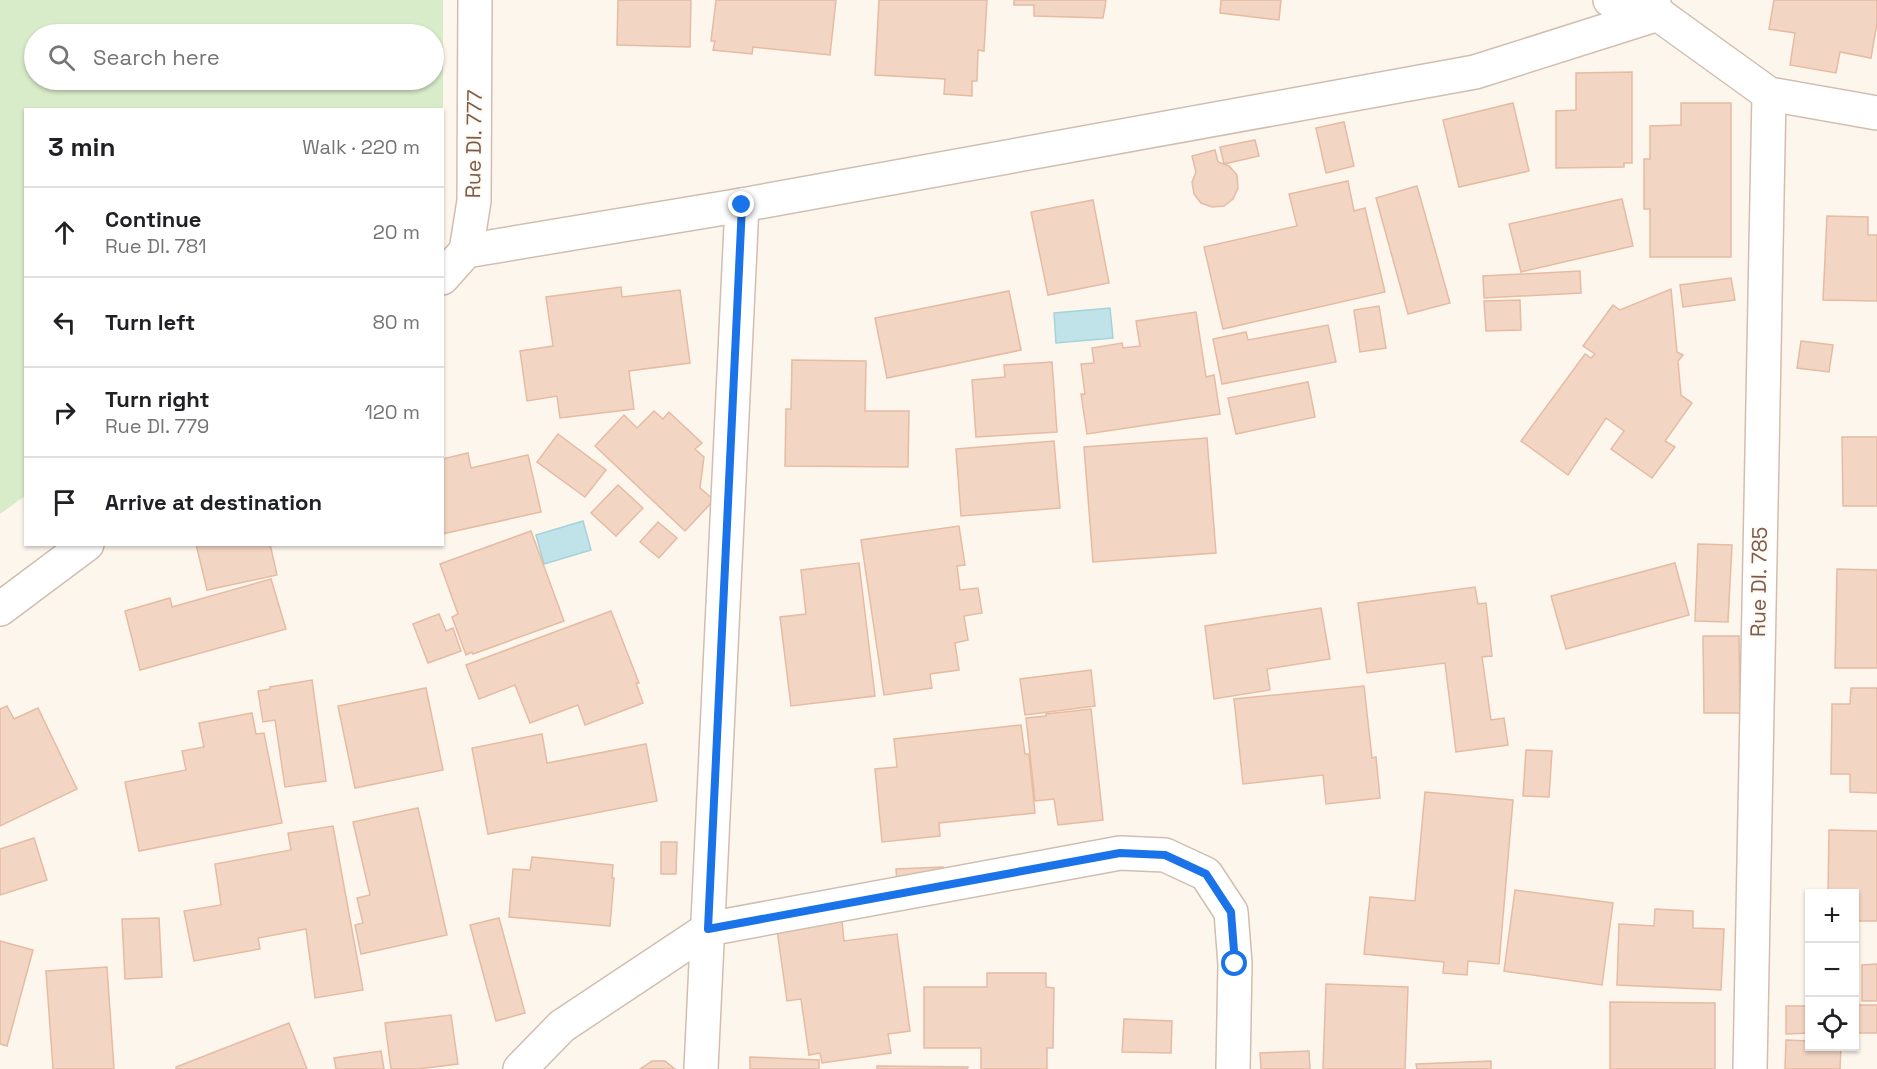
<!DOCTYPE html>
<html lang="en">
<head>
<meta charset="utf-8">
<style>
	body { margin:0; font-family:"Space Grotesk",sans-serif; background:#f6f6f6; color:#202124 }
	.controls { position:absolute; right:18px; bottom:18px; display:grid; overflow:hidden; border-radius:0px; box-shadow:0 2px 4px #0004 }
	.controls button { width:54px; height:54px; display:grid; place-items:center; padding:0; border:0; border-bottom:2px solid #e0e0e0; background:#fff; color:#202124; font:30px sans-serif }
	.stop { position:absolute; width:18px; height:18px; margin:-14px; border:4px solid #1a73e8; border-radius:50%; background:#fff }
	.stop.end { background:#1a73e8; border-color:#fff; box-shadow:0 2px 6px #0008 }
	.list { margin:0; padding:0; list-style:none }
	h2 { display:flex; justify-content:space-between; align-items:center; height:78px; margin:0; padding:0 24px; font-size:26px }
	h2 small { font-size:20px; font-weight:400; color:#757577 }
	.list li { display:grid; grid-template-columns:39px 1fr auto; gap:18px; align-items:center; box-sizing:border-box; height:90px; padding:0 24px; border-top:2px solid #e0e0e0 }
	.list b { display:block; font-size:22px; white-space:nowrap }
	.list p { margin:0; font-size:20px; white-space:nowrap; color:#757577 }
	.list em { font-size:20px; font-style:normal; color:#757577 }
	.icon { flex:none; width:33px; height:33px; fill:none; stroke:currentColor; stroke-width:2; stroke-linecap:round; stroke-linejoin:round }
	.map { position:relative; flex:none; width:1877px; height:1069px; overflow:hidden }
	.search { position:absolute; background:#fff; box-shadow:0 2px 4px #0004; left:24px; top:24px; width:420px; height:66px; display:flex; align-items:center; gap:15px; box-sizing:border-box; padding:0 21px; border-radius:33px; color:#757577; font-size:22px }
	.panel { position:absolute; background:#fff; box-shadow:0 2px 4px #0004; left:24px; top:108px; width:420px; height:438px; border-radius:0px }
	.map>svg:first-child { display:block }
	.green { fill:#d8ecc9; fill-rule:evenodd }
	.water { fill:#bfe3e8; stroke:#a5d3da; stroke-width:1.5 }
	.building { fill:#f3d5c3; stroke:#e6bba3; stroke-width:1.5 }
	.lines { fill:none; stroke-linecap:round; stroke-linejoin:round }
	.minor-casing { stroke:#d1beb0; stroke-width:36 }
	.tertiary-casing { stroke:#d1beb0; stroke-width:36 }
	.minor { stroke:#fff; stroke-width:33 }
	.tertiary { stroke:#fff; stroke-width:33 }
	.route { stroke:#1a73e8; stroke-width:8 }
	.labels { text-anchor:middle; stroke-width:4.5; stroke-linejoin:round; paint-order:stroke }
	.street-label { font-size:21px; fill:#7a5c4d; stroke:#fffaf3 }
</style>
</head>
<body>
<div class="map">
<svg width="1877" height="1069" viewBox="0 0 1877 1069">
	<rect width="100%" height="100%" fill="#fdf6ec"/>
	<path class="green" d="M0 0H443V176L442 110H26L25 496 0 514ZM34 34H434V80H34Z"/>
	<g class="water">
		<polygon points="1110,308 1113,338 1056,343 1054,313"/>
		<polygon points="583,521 591,550 544,564 536,535"/>
	</g>
	<g class="building">
		<polygon points="618,0 691,0 690,47 617,45"/>
		<polygon points="716,0 836,0 830,55 753,47 752,54 713,50 715,41 711,41"/>
		<polygon points="879,0 987,0 984,51 978,50 977,81 972,81 972,96 944,94 945,79 875,75"/>
		<polygon points="1014,0 1106,0 1105,7 1103,18 1034,16 1034,5 1014,5"/>
		<polygon points="1221,0 1281,0 1279,20 1220,13"/>
		<polygon points="1774,0 1877,0 1877,23 1871,58 1840,52 1836,73 1790,65 1795,33 1769,29"/>
		<polygon points="1632,72 1632,163 1624,163 1624,167 1556,168 1556,111 1576,110 1576,73"/>
		<polygon points="1513,103 1529,171 1459,187 1443,120"/>
		<polygon points="1681,103 1731,103 1731,257 1650,257 1650,209 1644,209 1644,159 1650,159 1650,126 1681,125"/>
		<polygon points="1344,122 1354,166 1326,173 1316,128"/>
		<polygon points="1255,140 1259,156 1224,164 1220,147"/>
		<polygon points="1215,150 1218,162 1229,166 1237,175 1238,188 1233,199 1224,206 1212,207 1201,203 1194,194 1192,182 1196,172 1192,156"/>
		<polygon points="1348,181 1354,211 1365,208 1385,292 1223,329 1204,247 1297,226 1289,194"/>
		<polygon points="1417,186 1450,303 1408,314 1376,198"/>
		<polygon points="1622,199 1633,246 1521,272 1509,224"/>
		<polygon points="1093,200 1109,283 1048,295 1031,212"/>
		<polygon points="1827,216 1868,217 1868,235 1877,235 1877,301 1823,300"/>
		<polygon points="1580,271 1581,293 1484,298 1483,276"/>
		<polygon points="1731,278 1735,300 1683,307 1680,285"/>
		<polygon points="621,287 622,297 680,290 690,363 629,371 634,409 560,418 557,396 527,401 520,351 553,346 546,297"/>
		<polygon points="1671,289 1677,352 1683,355 1678,361 1681,395 1692,403 1665,441 1675,447 1652,478 1611,449 1624,431 1606,418 1568,475 1521,441 1585,354 1591,358 1595,354 1583,346 1613,305 1620,310"/>
		<polygon points="1009,291 1021,350 887,378 875,318"/>
		<polygon points="1520,300 1521,330 1486,331 1484,301"/>
		<polygon points="1379,306 1386,348 1360,352 1354,310"/>
		<polygon points="1196,312 1206,377 1214,375 1220,414 1087,434 1081,394 1085,394 1081,364 1094,363 1092,348 1122,343 1123,348 1140,346 1136,321"/>
		<polygon points="1328,325 1336,362 1222,384 1213,339 1246,332 1248,340"/>
		<polygon points="1801,341 1833,345 1829,372 1797,368"/>
		<polygon points="792,360 866,361 865,411 909,411 908,467 785,466 786,409 791,409"/>
		<polygon points="1052,362 1057,432 976,437 972,380 1005,377 1004,365"/>
		<polygon points="1308,382 1315,417 1236,434 1228,398"/>
		<polygon points="654,411 663,419 669,412 702,443 695,449 704,457 700,488 714,500 685,531 595,446 624,415 637,428"/>
		<polygon points="558,434 606,470 585,497 537,462"/>
		<polygon points="1842,437 1877,437 1877,506 1843,506"/>
		<polygon points="1207,438 1216,553 1093,562 1084,447"/>
		<polygon points="1054,441 1060,508 961,516 956,449"/>
		<polygon points="468,453 471,468 528,455 541,512 442,534 442,459"/>
		<polygon points="618,485 643,508 616,536 591,513"/>
		<polygon points="658,522 677,538 659,558 640,542"/>
		<polygon points="959,526 965,565 957,566 960,590 978,588 982,613 964,616 968,640 955,643 959,670 930,674 932,688 884,695 861,540"/>
		<polygon points="531,531 564,621 473,654 472,652 466,655 452,617 458,614 440,564"/>
		<polygon points="196,544 270,544 277,575 207,590"/>
		<polygon points="1698,544 1732,545 1728,622 1695,621"/>
		<polygon points="859,563 875,696 791,706 780,617 806,614 801,570"/>
		<polygon points="1675,563 1689,615 1566,649 1551,596"/>
		<polygon points="1837,569 1877,570 1877,668 1835,668"/>
		<polygon points="271,579 286,629 140,670 125,611 170,598 172,607"/>
		<polygon points="1475,587 1478,604 1486,603 1492,656 1482,657 1491,720 1504,718 1508,745 1456,752 1445,663 1367,673 1358,603"/>
		<polygon points="1321,608 1330,659 1267,669 1270,690 1214,699 1205,626"/>
		<polygon points="611,611 639,683 636,683 643,703 585,725 578,705 530,723 515,685 479,699 466,665"/>
		<polygon points="439,614 446,631 453,628 461,651 428,663 413,624"/>
		<polygon points="1703,636 1739,636 1740,713 1704,713"/>
		<polygon points="1091,670 1095,706 1025,715 1020,679"/>
		<polygon points="312,680 326,781 285,787 275,720 263,722 258,691 270,689 270,687"/>
		<polygon points="1364,686 1372,758 1376,757 1380,798 1326,804 1323,775 1243,784 1234,699"/>
		<polygon points="426,688 443,770 355,788 338,706"/>
		<polygon points="1851,688 1877,688 1877,793 1850,792 1850,774 1831,774 1832,704 1850,704"/>
		<polygon points="7,706 14,719 38,708 77,789 0,826 0,709"/>
		<polygon points="1091,709 1103,820 1058,825 1054,799 1035,801 1026,718 1046,716 1046,714"/>
		<polygon points="252,713 256,734 264,733 282,823 139,851 125,782 186,770 182,751 204,747 199,723"/>
		<polygon points="1021,725 1025,754 1029,754 1035,813 939,823 940,836 882,842 875,769 897,767 894,739"/>
		<polygon points="542,734 547,763 646,744 657,801 488,834 472,748"/>
		<polygon points="1526,750 1552,751 1549,797 1523,796"/>
		<polygon points="1425,792 1513,800 1499,964 1468,961 1467,975 1443,973 1444,962 1364,954 1370,897 1415,901"/>
		<polygon points="418,808 447,935 361,954 355,925 363,923 357,898 370,895 353,822"/>
		<polygon points="333,826 363,990 315,998 306,929 258,938 260,949 194,961 184,911 221,905 215,864 291,850 288,833"/>
		<polygon points="1829,830 1877,831 1877,921 1854,921 1854,894 1828,894"/>
		<polygon points="34,838 47,880 0,895 0,849"/>
		<polygon points="661,842 677,842 676,874 661,874"/>
		<polygon points="532,857 613,865 612,878 614,878 610,926 509,917 513,869 530,870"/>
		<polygon points="943,867 944,882 897,885 896,869"/>
		<polygon points="1515,890 1613,903 1602,985 1504,971"/>
		<polygon points="1655,909 1693,911 1693,928 1724,929 1721,990 1617,985 1619,924 1654,926"/>
		<polygon points="159,918 162,977 125,979 122,919"/>
		<polygon points="499,918 525,1013 496,1021 470,925"/>
		<polygon points="842,921 844,941 897,934 910,1031 888,1034 891,1053 822,1063 820,1053 809,1055 801,999 787,1001 777,930"/>
		<polygon points="0,941 33,950 7,1046 0,1044"/>
		<polygon points="1877,964 1877,1001 1862,1001 1862,965"/>
		<polygon points="107,967 114,1069 53,1069 46,971"/>
		<polygon points="987,973 1046,973 1046,987 1054,988 1053,1048 1047,1048 1047,1069 981,1069 981,1048 924,1048 924,987 987,987"/>
		<polygon points="1326,984 1408,987 1405,1069 1323,1069"/>
		<polygon points="1610,1002 1715,1003 1715,1069 1610,1069"/>
		<rect x="1854" y="1005" width="23" height="28"/>
		<polygon points="1786,1006 1810,1006 1810,1033 1786,1034"/>
		<polygon points="451,1015 458,1064 418,1069 391,1069 385,1023"/>
		<polygon points="1124,1019 1172,1021 1171,1053 1122,1052"/>
		<polygon points="289,1023 307,1069 176,1069 176,1067"/>
		<polygon points="1786,1040 1810,1041 1810,1046 1841,1046 1840,1069 1785,1069"/>
		<polygon points="381,1051 384,1069 336,1069 334,1058"/>
		<polygon points="1309,1051 1310,1069 1261,1069 1260,1053"/>
		<polygon points="750,1057 819,1060 819,1069 750,1069"/>
		<polygon points="652,1061 665,1061 675,1069 640,1069"/>
		<polygon points="1491,1061 1491,1069 1417,1069 1416,1064"/>
		<polygon points="877,1066 968,1067 967,1069 877,1069"/>
	</g>
	<g class="lines">
		<g class="minor-casing">
			<g id="minor">
				<polyline points="1610,0 1658,14 1769,94 1877,113"/>
				<polyline points="466,251 742,205 1475,72 1658,14 1652,0"/>
				<polyline points="520,1069 562,1026 708,929 1120,853 1165,855 1206,874 1231,912 1235,964 1233,1069"/>
				<polyline points="701,1069 742,205"/>
				<polyline points="1750,1069 1769,94"/>
			</g>
		</g>
		<g class="tertiary-casing">
			<g id="tertiary">
				<polyline points="442,278 466,251 474,201 475,0"/>
				<polyline points="0,609 87,544"/>
			</g>
		</g>
		<use href="#minor" class="minor"/>
		<use href="#tertiary" class="tertiary"/>
	</g>
	<g class="lines">
		<polyline class="route" points="742,205 708,929 1120,853 1165,855 1206,874 1231,912 1235,964"/>
	</g>
	<g class="labels">
		<g class="street-label">
			<text transform="translate(474 144) rotate(-89)" y="7">Rue DI. 777</text>
			<text transform="translate(1759 582) rotate(-89)" y="7">Rue DI. 785</text>
		</g>
	</g>
</svg>
<div class="controls">
<button>+</button>
<button>−</button>
<button><svg class="icon" aria-label="locate" viewBox="0 0 24 24"><circle cx="12" cy="12" r="6"/><path d="M12 2v4M12 18v4M2 12h4M18 12h4"/></svg></button>
</div>
<div class="stop" style="left:1235px;top:964px"></div>
<div class="stop end" style="left:742px;top:205px"></div>
<div class="search"><svg class="icon" aria-label="search" viewBox="0 0 24 24"><circle cx="10" cy="10" r="6"/><path d="M15 15l6 6"/></svg>Search here</div>
<section class="panel">
<h2>3 min<small>Walk · 220 m</small></h2>
<ul class="list">
<li><svg class="icon" aria-label="ahead" viewBox="0 0 24 24"><path d="M12 20V5M6 11l6-6 6 6"/></svg><div><b>Continue</b><p>Rue DI. 781</p></div><em>20 m</em></li>
<li><svg class="icon" aria-label="left" viewBox="0 0 24 24"><path d="M17 20v-9H6M10 6l-5 5 5 5"/></svg><div><b>Turn left</b></div><em>80 m</em></li>
<li><svg class="icon" aria-label="right" viewBox="0 0 24 24"><path d="M7 20v-9h11M14 6l5 5-5 5"/></svg><div><b>Turn right</b><p>Rue DI. 779</p></div><em>120 m</em></li>
<li><svg class="icon" aria-label="arrive" viewBox="0 0 24 24"><path d="M6 21V4h12l-3 4 3 4H6"/></svg><div><b>Arrive at destination</b></div></li>
</ul>
</section>
</div>
</body>
</html>
